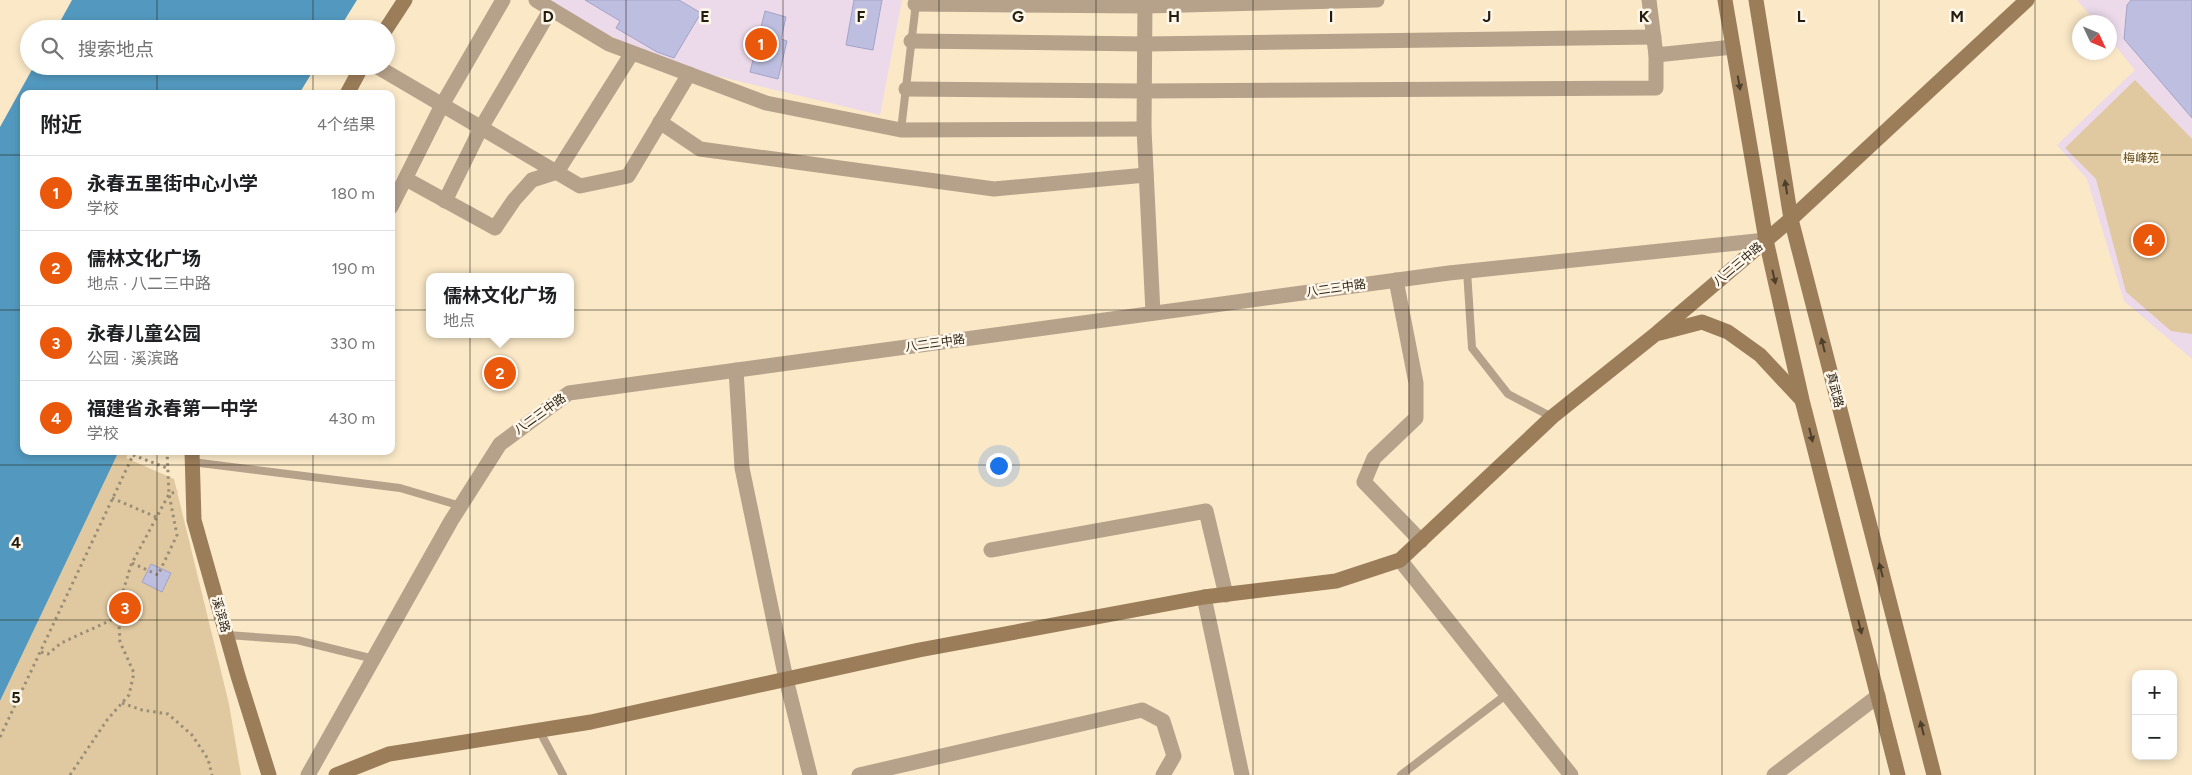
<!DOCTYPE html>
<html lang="zh">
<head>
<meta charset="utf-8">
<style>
	body { margin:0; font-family:Figtree,"Noto Sans SC",sans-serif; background:#f2f2f2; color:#202124 }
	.controls { position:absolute; right:15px; bottom:15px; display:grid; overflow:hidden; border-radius:10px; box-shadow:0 2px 8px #0003 }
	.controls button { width:45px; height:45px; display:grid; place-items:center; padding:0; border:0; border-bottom:1px solid #e0e0e0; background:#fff; color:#202124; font:25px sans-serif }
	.compass { position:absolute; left:2072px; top:15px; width:45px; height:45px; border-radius:50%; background:#fff; box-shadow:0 2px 8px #0003; rotate:134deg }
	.you { position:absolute; left:998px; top:465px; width:18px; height:18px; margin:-12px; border:4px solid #fff; border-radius:50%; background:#1a73e8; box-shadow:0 0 0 8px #1a73e833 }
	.badge { display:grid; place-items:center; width:32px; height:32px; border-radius:50%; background:#ea580c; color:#fff; font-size:16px; font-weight:700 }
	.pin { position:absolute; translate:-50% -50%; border:2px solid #fff; box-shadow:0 1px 5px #0006 }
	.popup { position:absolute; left:426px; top:273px; width:148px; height:65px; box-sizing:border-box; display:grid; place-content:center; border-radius:10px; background:#fff; filter:drop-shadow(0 1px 4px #0005); font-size:16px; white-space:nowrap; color:#757577 }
	.popup b { font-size:19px; color:#202124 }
	.popup::after { content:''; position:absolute; left:50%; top:100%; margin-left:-10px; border:10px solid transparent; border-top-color:#fff }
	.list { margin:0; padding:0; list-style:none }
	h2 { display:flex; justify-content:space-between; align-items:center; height:65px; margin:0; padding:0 20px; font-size:21px }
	h2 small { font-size:16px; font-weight:400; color:#757577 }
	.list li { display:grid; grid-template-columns:32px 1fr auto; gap:15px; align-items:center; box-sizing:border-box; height:75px; padding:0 20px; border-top:1px solid #e0e0e0 }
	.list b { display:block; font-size:19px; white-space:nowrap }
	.list p { margin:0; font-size:16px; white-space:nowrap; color:#757577 }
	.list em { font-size:16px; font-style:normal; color:#757577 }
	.icon { flex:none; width:28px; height:28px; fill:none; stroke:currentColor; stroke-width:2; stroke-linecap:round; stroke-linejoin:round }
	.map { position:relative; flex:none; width:2192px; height:775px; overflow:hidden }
	.search { position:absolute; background:#fff; box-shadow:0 2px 8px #0003; left:20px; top:20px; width:375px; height:55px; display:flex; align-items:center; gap:12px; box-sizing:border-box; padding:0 18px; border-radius:28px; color:#757577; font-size:19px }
	.panel { position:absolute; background:#fff; box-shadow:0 2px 8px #0003; left:20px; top:90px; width:375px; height:365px; border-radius:10px }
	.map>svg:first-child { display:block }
	.education { fill:#ecdaeb }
	.green { fill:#e0c9a0 }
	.water { fill:#5399bf }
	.building { fill:#bebee1; stroke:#a3a3c5 }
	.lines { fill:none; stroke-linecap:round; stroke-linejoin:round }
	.path { stroke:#9a8d75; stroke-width:3; stroke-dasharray:2.5 4; stroke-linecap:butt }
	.service { stroke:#b6a18a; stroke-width:8 }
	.minor { stroke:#b6a18a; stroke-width:15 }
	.secondary { stroke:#9b7d5a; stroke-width:15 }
	.oneway { fill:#4d3f2a }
	.grid { fill:none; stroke:#231d10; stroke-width:1; stroke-opacity:0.55 }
	.labels { text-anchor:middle; stroke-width:5; stroke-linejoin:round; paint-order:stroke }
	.park-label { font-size:12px; fill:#624b19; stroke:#fef7e9 }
	.street-label { font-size:12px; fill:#231d10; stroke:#fef7e9 }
	.grid-label { font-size:16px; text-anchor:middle; font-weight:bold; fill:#231d10; stroke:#fef7e9; stroke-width:5; stroke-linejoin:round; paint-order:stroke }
</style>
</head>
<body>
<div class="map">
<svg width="2192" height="775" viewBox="0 0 2192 775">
	<rect width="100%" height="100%" fill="#fae8c7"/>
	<g class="education">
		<polygon points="550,0 902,0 880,115 680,67 578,21"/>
		<polygon points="2077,0 2192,0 2192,359 2124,301 2087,179 2057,145 2135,70 2110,39 2110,22 2096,22"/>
	</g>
	<g class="green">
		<polygon points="2135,80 2192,139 2192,334 2171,331 2126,292 2096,179 2065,148"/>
		<polygon points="119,451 129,451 126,458 174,479 229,704 241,775 0,775 0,701"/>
	</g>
	<g class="water">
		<polygon points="72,0 357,0 339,29 56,29"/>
		<polygon points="34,66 316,66 299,94 24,94 24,451 119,451 0,701 0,127"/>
	</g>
	<g class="building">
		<polygon points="585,0 679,0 701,13 674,58 657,52 616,28 620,21"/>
		<polygon points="854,0 882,0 873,50 846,45"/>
		<polygon points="2131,0 2192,0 2192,118 2124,39 2127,5"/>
		<polygon points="765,11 786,17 781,39 787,41 778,79 750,72"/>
		<polygon points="151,564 171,573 162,592 142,582"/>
	</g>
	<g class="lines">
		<g class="path">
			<polyline points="133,455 167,468"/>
			<polyline points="112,498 156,517"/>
			<polyline points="132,563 158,575 177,535 169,494 167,451"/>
			<polyline points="41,652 48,654 61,643 118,617"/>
			<polyline points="122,703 142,710 168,714 192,735 208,759 212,775"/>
			<polyline points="0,737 135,451"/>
			<polyline points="70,775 107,720 129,695 134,673 120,642 118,608 131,565 169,494 178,491"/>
		</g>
		<g class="service">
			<polyline points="901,130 916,3"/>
			<polyline points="1467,271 1472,348 1508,394 1552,417"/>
			<polyline points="192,462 400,488 461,506"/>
			<polyline points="227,635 297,640 374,659"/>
			<polyline points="539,730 563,775"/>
			<polyline points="1401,775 1507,694"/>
		</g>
		<g class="minor">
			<polyline points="536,0 609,44 766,103 901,130 1144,129"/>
			<polyline points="1145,0 1144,129 1153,313"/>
			<polyline points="1649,0 1656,55 1733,47"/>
			<polyline points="915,4 1145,6 1377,0"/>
			<polyline points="911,41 1145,44 1654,37"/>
			<polyline points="376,66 580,186 628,176 689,74"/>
			<polyline points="906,89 1144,91 1656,88 1656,55"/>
			<polyline points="660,122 700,149 994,189 1146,175"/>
			<polyline points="406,179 495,228 514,200 532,180 557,172 632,53"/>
			<polyline points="445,201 481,128 551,9"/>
			<polyline points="391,207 442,105 503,0"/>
			<polyline points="1396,280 1416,383 1416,418 1374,458 1364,482 1421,541"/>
			<polyline points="736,370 742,468 786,679 810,775"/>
			<polyline points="991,550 1206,511 1226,595"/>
			<polyline points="1400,560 1571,775"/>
			<polyline points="1204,597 1242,775"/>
			<polyline points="308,775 451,521 500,444 569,393 1449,273 1766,240"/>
			<polyline points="859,775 1142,710 1163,721 1174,756 1163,775"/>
			<polyline points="1774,775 1878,696"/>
		</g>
		<g class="secondary">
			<polyline points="1725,0 1766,240 1802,400 1898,775"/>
			<polyline points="1756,0 1791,219 1934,775"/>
			<polyline points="386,29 405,0"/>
			<polyline points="347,94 362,66"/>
			<polyline points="1660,333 1702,322 1728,332 1760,355 1801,399"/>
			<polyline points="192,451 194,520 238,676 269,775"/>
			<polyline points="336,775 389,754 591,722 919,650 1204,597 1336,581 1400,560 1552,417 1657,333 1791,219 2027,0"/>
		</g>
	</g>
	<defs><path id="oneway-solid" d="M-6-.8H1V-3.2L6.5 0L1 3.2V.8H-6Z" transform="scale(1.25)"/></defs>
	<g class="oneway">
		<use href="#oneway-solid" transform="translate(1739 83) rotate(80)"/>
		<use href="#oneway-solid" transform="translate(1786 187) rotate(-99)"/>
		<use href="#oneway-solid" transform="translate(1774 277) rotate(77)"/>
		<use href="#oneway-solid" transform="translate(1823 345) rotate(-104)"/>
		<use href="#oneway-solid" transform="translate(1811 435) rotate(76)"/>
		<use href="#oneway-solid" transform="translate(1881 570) rotate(-104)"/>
		<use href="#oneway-solid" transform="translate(1860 627) rotate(76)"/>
		<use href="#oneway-solid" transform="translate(1922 728) rotate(-104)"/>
	</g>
	<path class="grid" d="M157 0V29M313 0V29M470 0V775M626 0V775M783 0V775M939 0V775M1096 0V775M1253 0V775M1409 0V775M1566 0V775M1722 0V775M1879 0V775M2035 0V775M157 66V94M313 66V94M0 155H24M391 155H2192M0 310H24M391 310H2192M157 451V775M313 451V775M0 465H2192M0 620H2192"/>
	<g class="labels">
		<g class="park-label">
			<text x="2141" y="162">梅峰苑</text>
		</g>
		<g class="street-label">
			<text transform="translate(1738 264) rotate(-40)" y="4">八二三中路</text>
			<text transform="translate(1336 288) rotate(-8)" y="4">八二三中路</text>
			<text transform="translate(935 343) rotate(-8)" y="4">八二三中路</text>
			<text transform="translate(1835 390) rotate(76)" y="4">真武路</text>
			<text transform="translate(540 414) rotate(-36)" y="4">八二三中路</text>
			<text transform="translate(221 615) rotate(74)" y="4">溪滨路</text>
		</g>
	</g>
	<g class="grid-label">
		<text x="548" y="22">D</text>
		<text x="705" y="22">E</text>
		<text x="861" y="22">F</text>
		<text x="1018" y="22">G</text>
		<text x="1174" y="22">H</text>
		<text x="1331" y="22">I</text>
		<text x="1487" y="22">J</text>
		<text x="1644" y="22">K</text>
		<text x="1801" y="22">L</text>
		<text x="1957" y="22">M</text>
		<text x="16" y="548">4</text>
		<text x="16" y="703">5</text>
	</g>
</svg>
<div class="controls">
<button>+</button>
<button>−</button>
</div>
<svg class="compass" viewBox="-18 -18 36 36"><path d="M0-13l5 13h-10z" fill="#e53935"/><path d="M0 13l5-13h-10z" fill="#757577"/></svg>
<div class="you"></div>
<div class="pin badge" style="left:761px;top:44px">1</div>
<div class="pin badge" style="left:500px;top:373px">2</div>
<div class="popup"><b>儒林文化广场</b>地点</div>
<div class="pin badge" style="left:125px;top:608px">3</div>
<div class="pin badge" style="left:2149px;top:240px">4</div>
<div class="search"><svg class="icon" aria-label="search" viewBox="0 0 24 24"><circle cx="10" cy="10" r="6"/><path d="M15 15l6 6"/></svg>搜索地点</div>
<section class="panel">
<h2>附近<small>4个结果</small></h2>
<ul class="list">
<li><span class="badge">1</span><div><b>永春五里街中心小学</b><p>学校</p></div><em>180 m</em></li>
<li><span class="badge">2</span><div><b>儒林文化广场</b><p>地点 · 八二三中路</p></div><em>190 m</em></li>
<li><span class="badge">3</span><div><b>永春儿童公园</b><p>公园 · 溪滨路</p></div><em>330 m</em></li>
<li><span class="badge">4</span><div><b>福建省永春第一中学</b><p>学校</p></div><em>430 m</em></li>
</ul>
</section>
</div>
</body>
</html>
